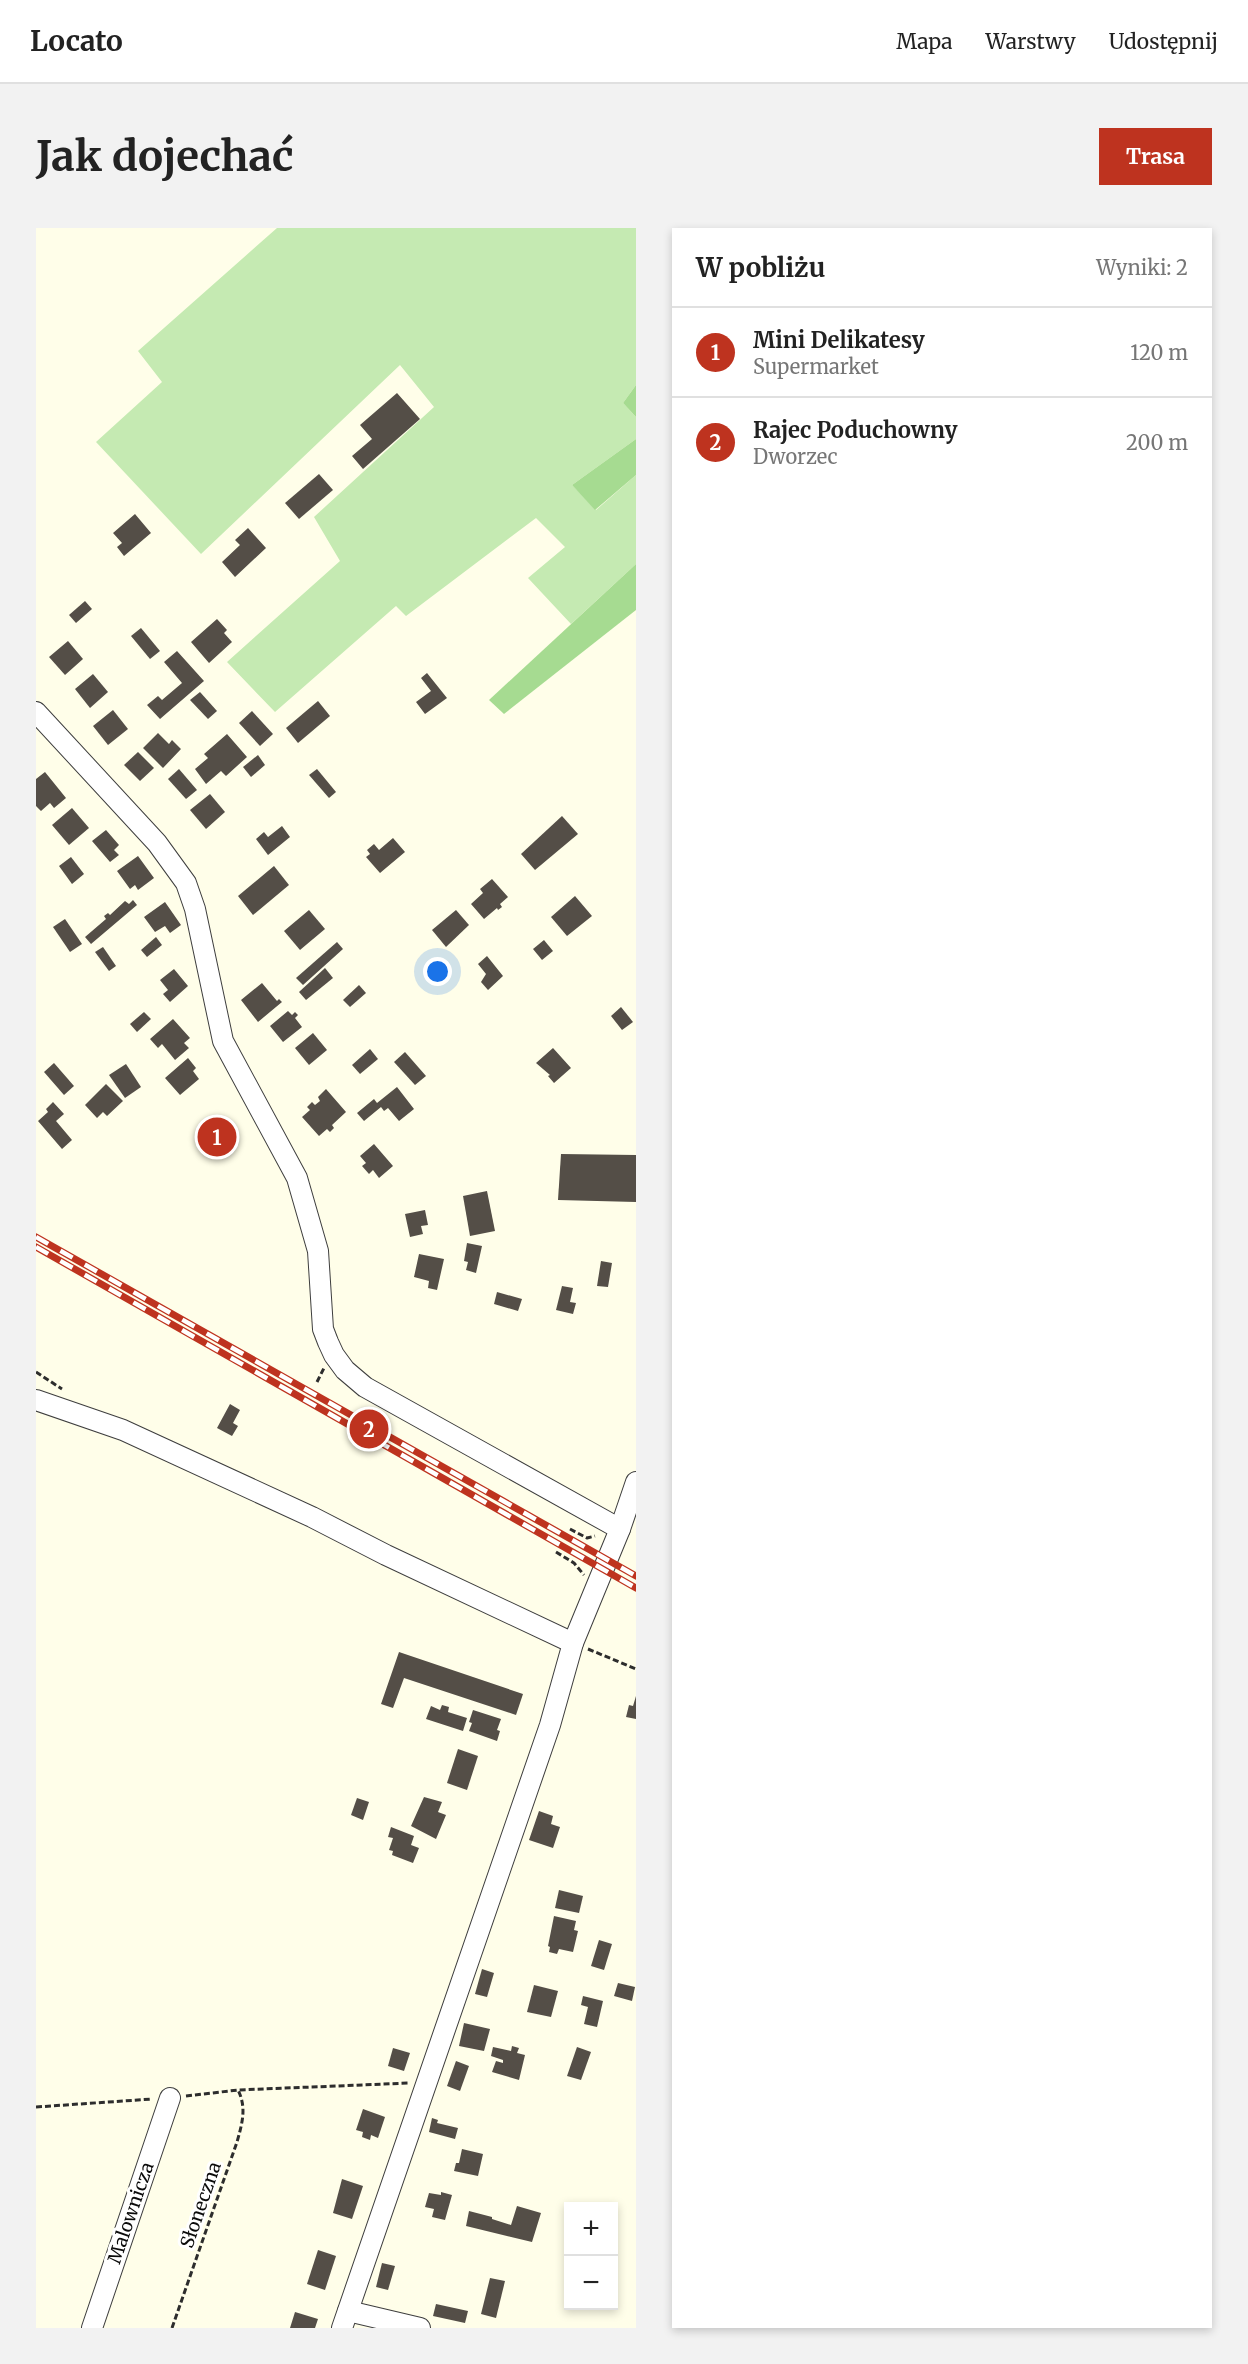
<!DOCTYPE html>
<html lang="pl">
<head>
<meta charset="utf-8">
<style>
	body { margin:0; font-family:Merriweather,serif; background:#f2f2f2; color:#222 }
	.controls { position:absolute; right:18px; bottom:18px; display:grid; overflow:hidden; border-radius:0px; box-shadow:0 3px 9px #0003 }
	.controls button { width:54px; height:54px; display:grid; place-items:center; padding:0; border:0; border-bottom:2px solid #e0e0e0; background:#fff; color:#222; font:30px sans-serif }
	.you { position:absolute; left:402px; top:744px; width:21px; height:21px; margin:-15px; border:4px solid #fff; border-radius:50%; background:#1a73e8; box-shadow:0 0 0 9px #1a73e833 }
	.badge { display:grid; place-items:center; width:39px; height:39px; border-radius:50%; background:#be331f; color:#fff; font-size:20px; font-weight:700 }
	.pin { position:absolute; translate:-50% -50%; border:3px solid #fff; box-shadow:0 2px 6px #0006 }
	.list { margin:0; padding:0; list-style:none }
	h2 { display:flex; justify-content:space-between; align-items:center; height:78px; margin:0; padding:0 24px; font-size:26px }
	h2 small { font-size:20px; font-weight:400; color:#767676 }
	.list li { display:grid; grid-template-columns:39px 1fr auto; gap:18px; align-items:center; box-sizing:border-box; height:90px; padding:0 24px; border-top:2px solid #e0e0e0 }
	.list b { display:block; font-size:22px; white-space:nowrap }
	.list p { margin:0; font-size:20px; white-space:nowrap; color:#767676 }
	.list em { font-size:20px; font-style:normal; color:#767676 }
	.map { position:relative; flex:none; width:600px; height:2100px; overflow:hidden; border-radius:0px }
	header { display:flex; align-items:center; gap:36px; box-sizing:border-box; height:84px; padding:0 30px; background:#fff; border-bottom:2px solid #e0e0e0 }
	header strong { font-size:28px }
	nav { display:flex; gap:33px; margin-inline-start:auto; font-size:21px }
	.intro { display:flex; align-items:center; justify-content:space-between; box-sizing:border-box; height:144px; padding:0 36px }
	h1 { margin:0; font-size:42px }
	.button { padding:15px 27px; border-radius:0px; background:#be331f; color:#fff; font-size:21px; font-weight:700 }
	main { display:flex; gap:36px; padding:0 36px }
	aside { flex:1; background:#fff; border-radius:0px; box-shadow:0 3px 9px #0003 }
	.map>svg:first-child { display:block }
	.green { fill:#c5eab2 }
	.forest { fill:#a6db91 }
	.building { fill:#544e47 }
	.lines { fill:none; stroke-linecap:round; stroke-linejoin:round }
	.minor-casing { stroke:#3e3e3e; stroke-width:22 }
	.path { stroke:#2d2d2d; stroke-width:3; stroke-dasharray:6 3; stroke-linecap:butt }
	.minor { stroke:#fff; stroke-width:20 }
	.rail-casing { stroke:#be331f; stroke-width:7 }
	.rail { stroke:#fff; stroke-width:4.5; stroke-dasharray:14; stroke-linecap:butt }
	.labels { text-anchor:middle; stroke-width:6; stroke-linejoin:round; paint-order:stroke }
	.street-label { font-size:18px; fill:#0b0b0b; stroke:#fff }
</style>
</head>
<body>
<header>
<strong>Locato</strong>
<nav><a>Mapa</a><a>Warstwy</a><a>Udostępnij</a></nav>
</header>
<div class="intro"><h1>Jak dojechać</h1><a class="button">Trasa</a></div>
<main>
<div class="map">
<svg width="600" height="2100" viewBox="0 0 600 2100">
	<rect width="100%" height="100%" fill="#fffee9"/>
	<polygon class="green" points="241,0 600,0 600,157 587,175 600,189 600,211 536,257 560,282 600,247 600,336 535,396 492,350 529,319 500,290 370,388 360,378 239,484 191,434 304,333 278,289 398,179 364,137 165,326 60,214 126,154 102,123"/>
	<g class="forest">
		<polygon points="600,157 600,189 587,175"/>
		<polygon points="600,211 600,247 559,282 536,257"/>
		<polygon points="600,336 600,382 468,486 453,472"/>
	</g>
	<g class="building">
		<polygon points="361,165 384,191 327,241 316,228 336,211 324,197"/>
		<polygon points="283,246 297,262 263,291 249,275"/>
		<polygon points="99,286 115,305 88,328 81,319 86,315 77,305"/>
		<polygon points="212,300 230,320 199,349 186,334 204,317 199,312"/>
		<polygon points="49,373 56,381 40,395 33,387"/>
		<polygon points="181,391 191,402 188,405 196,414 173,435 155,414"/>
		<polygon points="105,400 124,423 114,431 95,408"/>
		<polygon points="32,413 47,431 29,447 13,429"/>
		<polygon points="141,423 168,453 124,491 111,477 122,468 126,472 146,455 128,434"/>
		<polygon points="391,445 411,470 389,486 380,474 395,463 385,450"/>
		<polygon points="57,446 72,464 54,480 39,461"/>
		<polygon points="164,464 181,483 172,491 154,472"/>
		<polygon points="282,473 294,488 262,515 250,500"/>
		<polygon points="77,482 92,501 72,517 57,498"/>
		<polygon points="216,483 237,506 224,518 203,495"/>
		<polygon points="122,505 133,516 136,512 145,521 127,540 107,520"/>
		<polygon points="191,506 211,529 190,548 185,543 170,556 159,541 172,530 168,526"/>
		<polygon points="102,524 118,540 104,553 88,537"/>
		<polygon points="222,527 229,537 215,549 207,539"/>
		<polygon points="143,541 161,562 150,571 132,551"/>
		<polygon points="281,541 300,564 293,570 273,547"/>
		<polygon points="9,544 30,570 18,580 14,575 5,583 0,578 0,551"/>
		<polygon points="174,566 189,584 170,601 154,582"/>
		<polygon points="36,580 53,600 33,617 16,597"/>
		<polygon points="526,588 542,606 499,642 485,626"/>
		<polygon points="246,598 254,609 232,627 220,611 228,604 232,609"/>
		<polygon points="70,602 83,617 78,622 83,627 74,634 56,613"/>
		<polygon points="357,610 369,624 344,645 330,629 334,626 331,622 338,616 343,622"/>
		<polygon points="102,628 118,650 102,662 99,657 94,661 81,643"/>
		<polygon points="35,629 48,646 36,656 23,638"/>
		<polygon points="238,638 253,657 217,687 202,668"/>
		<polygon points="456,651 472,669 464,676 466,679 462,682 461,680 448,691 435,676 447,665 444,661"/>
		<polygon points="539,668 556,688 531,708 515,689"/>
		<polygon points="97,672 101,677 55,716 49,709 70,691 68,688 72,685 74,687 89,673 93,676"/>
		<polygon points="129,674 145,697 134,705 129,698 119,704 108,689"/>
		<polygon points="273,682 289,701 264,722 248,703"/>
		<polygon points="420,682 433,697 410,719 396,702"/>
		<polygon points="29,691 46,716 34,724 17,699"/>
		<polygon points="120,709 126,717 111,729 105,722"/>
		<polygon points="508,712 517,723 506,732 497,721"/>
		<polygon points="301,714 307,721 267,757 260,750"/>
		<polygon points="67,719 80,738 73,743 59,724"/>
		<polygon points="451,728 467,748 452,762 445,754 450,746 442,736"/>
		<polygon points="289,740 297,750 270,772 263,764"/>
		<polygon points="138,741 152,758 134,774 127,766 132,762 124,752"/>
		<polygon points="226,755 241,773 243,771 246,774 222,794 205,772"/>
		<polygon points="323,757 330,765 314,779 307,772"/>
		<polygon points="585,779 597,794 586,802 575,788"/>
		<polygon points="252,783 256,787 259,784 262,787 259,790 266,799 247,814 234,798"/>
		<polygon points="108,784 115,791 101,804 94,796"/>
		<polygon points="137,791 154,810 148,815 153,820 139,832 126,816 122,820 114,811"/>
		<polygon points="277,805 291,822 273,837 259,820"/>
		<polygon points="517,820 535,840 518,855 512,848 514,847 500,835"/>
		<polygon points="334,821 342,831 324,846 316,837"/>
		<polygon points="369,824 390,848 379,857 358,834"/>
		<polygon points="152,830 160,840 157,843 163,851 144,867 129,850"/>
		<polygon points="18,835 38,858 28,867 8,844"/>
		<polygon points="90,836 105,859 89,870 73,847"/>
		<polygon points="70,856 87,873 71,888 67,884 61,890 49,877"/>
		<polygon points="361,859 378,881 363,893 352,880 348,883 345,879 328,893 321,885 338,871 341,875"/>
		<polygon points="290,861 310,884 296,897 298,900 294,904 291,901 283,908 266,889 274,882 271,879 276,874 279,877 284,873 282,869"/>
		<polygon points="17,874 28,886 20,893 36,912 26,921 2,893 12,884 10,881"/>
		<polygon points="178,893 189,906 192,903 201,913 182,931 173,920 176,917 165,905"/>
		<polygon points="338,916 357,938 343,950 337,942 333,946 326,938 330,935 324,928"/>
		<polygon points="525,926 600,927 600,974 522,972"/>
		<polygon points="451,963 459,1003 434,1008 427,968"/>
		<polygon points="389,982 392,997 385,998 387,1006 374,1009 369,986"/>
		<polygon points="431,1015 446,1018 440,1045 430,1042 432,1034 428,1033"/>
		<polygon points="383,1026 408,1031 401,1062 392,1060 393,1053 378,1049"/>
		<polygon points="565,1033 576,1035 572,1059 561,1058"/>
		<polygon points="526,1058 537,1060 534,1074 540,1075 537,1086 520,1082"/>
		<polygon points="461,1064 486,1071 482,1083 458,1076"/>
		<polygon points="194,1176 204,1182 197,1195 202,1198 196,1208 181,1200"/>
		<polygon points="363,1424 487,1466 480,1487 368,1450 357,1480 345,1476"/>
		<polygon points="600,1468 600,1491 590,1489 593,1477 597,1478"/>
		<polygon points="406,1477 413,1479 412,1484 431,1490 427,1503 390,1491 395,1478 404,1482"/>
		<polygon points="437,1482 465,1491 461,1502 464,1503 461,1513 433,1503 436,1495 433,1494"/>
		<polygon points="422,1521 442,1528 431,1562 411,1555"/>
		<polygon points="388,1569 406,1574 402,1584 410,1587 400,1611 375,1598"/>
		<polygon points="321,1570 333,1574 327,1592 315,1587"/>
		<polygon points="503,1583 517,1588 515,1596 524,1599 517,1620 493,1612"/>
		<polygon points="355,1599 378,1608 375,1617 383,1620 377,1635 356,1627 357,1623 353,1622 357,1610 352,1609"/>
		<polygon points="523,1662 547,1668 543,1685 519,1680"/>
		<polygon points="518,1688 540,1693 538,1702 542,1703 537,1724 523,1721 521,1726 513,1724 514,1719 512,1718"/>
		<polygon points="563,1712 576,1716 568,1742 555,1738"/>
		<polygon points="446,1741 458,1745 451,1769 439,1766"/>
		<polygon points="582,1755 599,1759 596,1773 578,1768"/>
		<polygon points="498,1757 522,1763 515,1789 491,1784"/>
		<polygon points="547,1768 567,1773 561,1799 548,1796 552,1779 545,1777"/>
		<polygon points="428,1795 454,1801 448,1823 423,1818"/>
		<polygon points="476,1818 483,1820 481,1825 489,1827 483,1852 456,1844 460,1833 467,1835 467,1832 455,1828 457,1819 475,1823"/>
		<polygon points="541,1819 555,1824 545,1852 531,1848"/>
		<polygon points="357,1820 374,1825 368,1843 352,1838"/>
		<polygon points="420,1833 433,1838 424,1863 411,1858"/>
		<polygon points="327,1881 349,1889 342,1910 335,1907 334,1912 326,1909 327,1904 320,1902"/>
		<polygon points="396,1890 402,1892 401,1895 422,1900 419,1911 393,1904"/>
		<polygon points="426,1921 447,1926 442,1948 418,1943 420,1935 423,1935"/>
		<polygon points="306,1951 327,1958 316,1991 297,1985"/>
		<polygon points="405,1964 416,1967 409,1992 396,1989 398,1981 389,1979 393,1965 405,1967"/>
		<polygon points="481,1978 505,1985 496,2014 430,1998 433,1983 456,1989 456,1991 475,1997"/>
		<polygon points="282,2022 300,2028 289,2062 271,2056"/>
		<polygon points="346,2035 359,2038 352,2062 340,2059"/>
		<polygon points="454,2050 469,2053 460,2090 445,2086"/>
		<polygon points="400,2076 432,2083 429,2095 397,2088"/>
		<polygon points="259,2084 282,2091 279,2100 254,2100"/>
	</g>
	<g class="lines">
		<g class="minor-casing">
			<g id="minor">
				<polyline points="0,484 121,615 150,655 159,681 187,813 261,950 282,1023 287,1101 292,1114 298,1127 309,1142 329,1159 584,1301"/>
				<polyline points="0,1172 87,1202 276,1289 350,1327 537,1415"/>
				<polyline points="312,2083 384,2100"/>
				<polyline points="56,2100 134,1870"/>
				<polyline points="306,2100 514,1497 537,1415 584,1301 600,1254"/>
			</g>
		</g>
		<g class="path">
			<polyline points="0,1144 26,1161"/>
			<polyline points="281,1154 288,1140"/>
			<polyline points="534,1301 551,1310 559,1308"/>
			<polyline points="520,1324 538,1335 548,1347"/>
			<polyline points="552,1421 600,1441"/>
			<polyline points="150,1868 202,1862 374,1855"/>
			<polyline points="0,1879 116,1871"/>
			<path d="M136 2100 201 1914C206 1896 211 1880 202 1862"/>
		</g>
		<use href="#minor" class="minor"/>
		<g class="rail-casing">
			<g id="rail">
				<polyline points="0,1009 600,1348"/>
				<polyline points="0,1019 600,1360"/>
			</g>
		</g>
		<use href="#rail" class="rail"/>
	</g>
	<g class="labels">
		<g class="street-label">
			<text transform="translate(165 1977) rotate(-71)" y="6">Słoneczna</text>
			<text transform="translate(95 1985) rotate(-71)" y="6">Malownicza</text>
		</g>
	</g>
</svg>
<div class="controls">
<button>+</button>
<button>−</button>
</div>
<div class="you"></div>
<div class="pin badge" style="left:181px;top:909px">1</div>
<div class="pin badge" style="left:333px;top:1201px">2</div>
</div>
<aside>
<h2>W pobliżu<small>Wyniki: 2</small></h2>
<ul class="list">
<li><span class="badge">1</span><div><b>Mini Delikatesy</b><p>Supermarket</p></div><em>120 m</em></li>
<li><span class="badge">2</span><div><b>Rajec Poduchowny</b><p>Dworzec</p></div><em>200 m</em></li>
</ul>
</aside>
</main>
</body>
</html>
